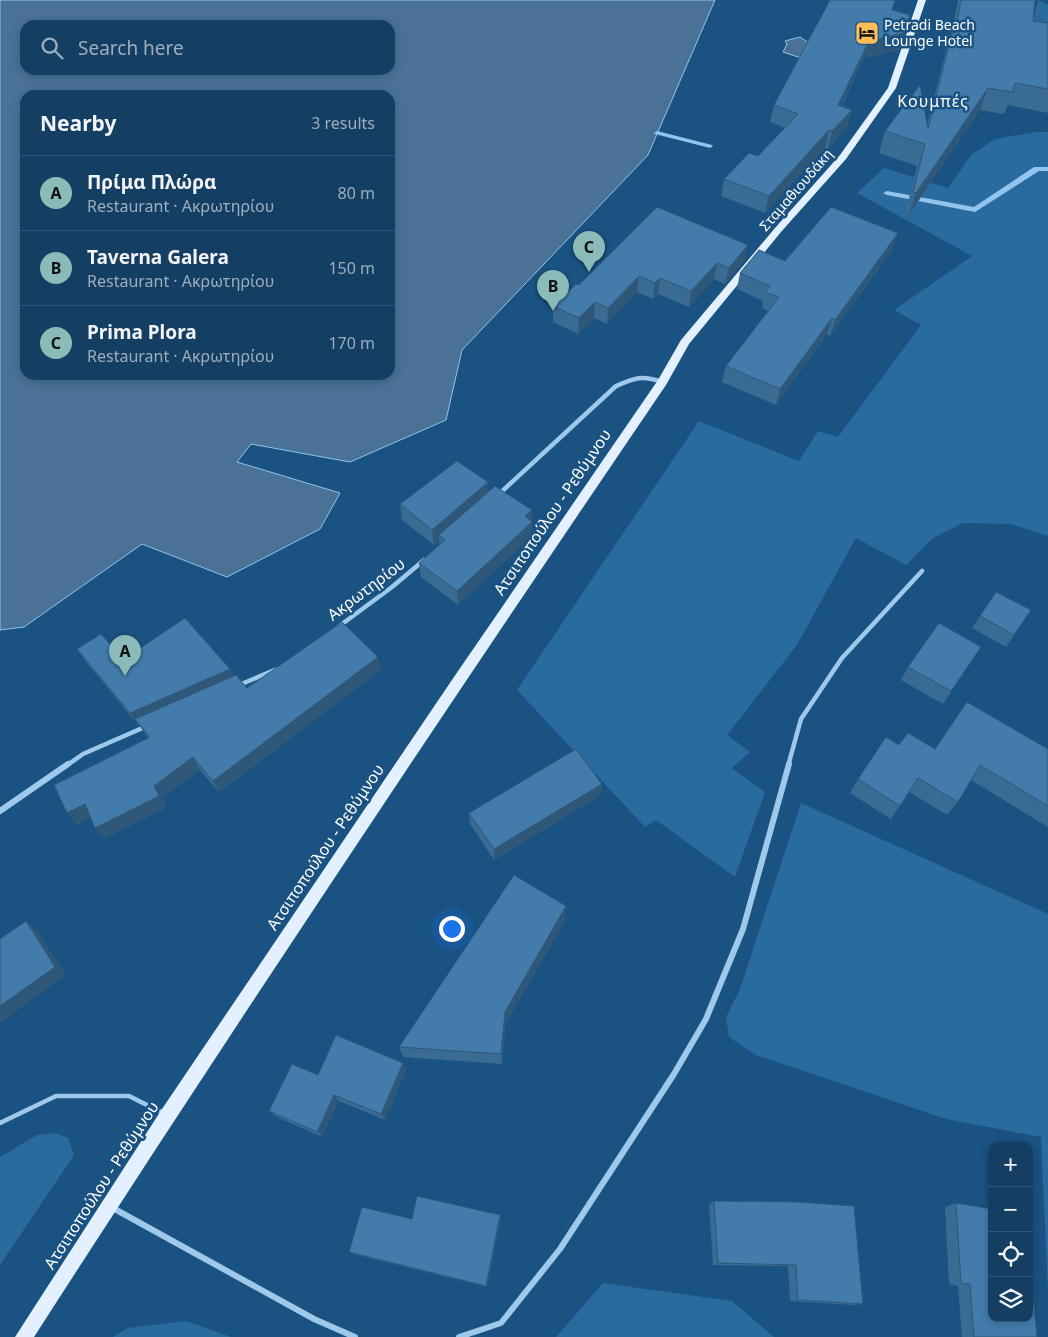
<!DOCTYPE html>
<html lang="en">
<head>
<meta charset="utf-8">
<style>
	body { margin:0; font-family:"Noto Sans",sans-serif; background:#21496b; color:#f1f3f6 }
	.controls { position:absolute; right:15px; bottom:15px; display:grid; overflow:hidden; border-radius:10px; box-shadow:0 2px 8px #0003 }
	.controls button { width:45px; height:45px; display:grid; place-items:center; padding:0; border:0; border-bottom:1px solid #335777; background:#143e62; color:#f1f3f6; font:25px sans-serif }
	.you { position:absolute; left:451px; top:928px; width:18px; height:18px; margin:-12px; border:4px solid #fff; border-radius:50%; background:#1a73e8; box-shadow:0 0 0 8px #1a73e833 }
	.badge { display:grid; place-items:center; width:32px; height:32px; border-radius:50%; background:#8bbbb9; color:#111; font-size:16px; font-weight:700 }
	.pin { position:absolute; translate:-50% -41px; filter:drop-shadow(0 1px 2px #0008) }
	.pin::after { content:''; position:absolute; top:26px; width:18px; height:15px; background:inherit; clip-path:polygon(0 0,100% 0,50% 100%) }
	.list { margin:0; padding:0; list-style:none }
	h2 { display:flex; justify-content:space-between; align-items:center; height:65px; margin:0; padding:0 20px; font-size:21px }
	h2 small { font-size:16px; font-weight:400; color:#9daebe }
	.list li { display:grid; grid-template-columns:32px 1fr auto; gap:15px; align-items:center; box-sizing:border-box; height:75px; padding:0 20px; border-top:1px solid #335777 }
	.list b { display:block; font-size:19px; white-space:nowrap }
	.list p { margin:0; font-size:16px; white-space:nowrap; color:#9daebe }
	.list em { font-size:16px; font-style:normal; color:#9daebe }
	.icon { flex:none; width:28px; height:28px; fill:none; stroke:currentColor; stroke-width:2; stroke-linecap:round; stroke-linejoin:round }
	.map { position:relative; flex:none; width:1048px; height:1337px; overflow:hidden }
	.search { position:absolute; background:#143e62; box-shadow:0 2px 8px #0003; left:20px; top:20px; width:375px; height:55px; display:flex; align-items:center; gap:12px; box-sizing:border-box; padding:0 18px; border-radius:15px; color:#9daebe; font-size:19px }
	.panel { position:absolute; background:#143e62; box-shadow:0 2px 8px #0003; left:20px; top:90px; width:375px; height:290px; border-radius:15px }
	.map>svg:first-child { display:block }
	.green { fill:#296a9f }
	.water { fill:#497296; stroke:#91c5ed; fill-rule:evenodd }
	.lines { fill:none; stroke-linecap:round; stroke-linejoin:round }
	.stream { fill:#91c5ed; fill-rule:evenodd }
	.lane { stroke:#9ec9eb; stroke-width:4.5 }
	.street-far1 { stroke:#9ec9eb; stroke-width:4.5 }
	.street { stroke:#9ec9eb; stroke-width:6 }
	.primary { fill:#e2f0ff; fill-rule:evenodd }
	.wall { fill:#3a6b93 }
	.shaded-wall { fill:#2f5778 }
	.building { fill:#437cab; stroke:#2f5778 }
	.labels { text-anchor:middle; stroke-width:5; stroke-linejoin:round; paint-order:stroke }
	.far-poi-label { font-size:14px; fill:#fff; stroke:#1a5282; text-anchor:start }
	.far-street-label { font-size:14px; fill:#fff; stroke:#1a5282 }
	.far-quarter-label { font-size:16px; letter-spacing:1px; fill:#fff; stroke:#1a5282 }
	.street-label { font-size:16px; fill:#fff; stroke:#1a5282 }
</style>
</head>
<body>
<div class="map">
<svg width="1048" height="1337" viewBox="0 0 1048 1337">
	<rect width="100%" height="100%" fill="#1a5282"/>
	<g class="green">
		<polygon points="1038,0 1048,5 1048,37 1030,33"/>
		<polygon points="1036,132 1048,132 1048,536 1011,524 963,523 933,538 906,565 856,538 797,645 727,735 750,752 732,768 765,792 735,877 656,820 645,827 517,690 699,421 799,461 818,431 838,437 921,325 894,310 972,256 857,193 884,168 948,188 971,155 995,139"/>
		<polygon points="801,803 1048,914 1048,1292 1041,1137 946,1119 756,1055 729,1037 726,1017 740,989"/>
		<polygon points="56,1133 68,1138 74,1155 0,1265 0,1157 37,1135"/>
		<polygon points="603,1283 732,1301 774,1337 556,1337"/>
		<polygon points="186,1321 231,1337 113,1337 128,1328"/>
	</g>
	<g class="water">
		<path d="M0 0H715L648 155 462 350 446 420 350 462 251 444 237 462 340 493 320 529 227 577 142 544 24 627 0 630ZM25 25H390V70H25ZM25 95H390V375H25Z"/>
		<polygon points="800,37 809,43 801,58 783,52 787,44 785,41"/>
	</g>
	<g class="lines">
		<g class="stream">
			<polygon points="657,131 712,145 713,146 710,148 655,134 654,133"/>
			<polygon points="1034,167 1048,167 1048,171 1039,171 975,212 887,195 883,193 887,191 974,207"/>
		</g>
		<polyline class="lane" points="0,1123 56,1096 129,1096 163,1113"/>
		<g class="street-far1">
			<path d="M498 495 616 386C635 378 641 375 662 382"/>
			<polyline points="338,627 392,587 424,560"/>
			<polyline points="237,686 277,669"/>
			<polyline points="66,766 83,754 147,726"/>
			<polyline points="788,766 801,719 842,658 922,571"/>
		</g>
		<g class="street">
			<polyline points="0,811 68,764"/>
			<polyline points="111,1207 314,1319 355,1337"/>
			<polyline points="459,1337 501,1323 560,1249 674,1074 706,1019 743,929 789,764"/>
		</g>
		<path class="primary" d="M918 0H926L896 88 846 159 781 232 689 344 666 385C452 700 240 1017 34 1337H15L162 1109 456 674 658 380 681 340 775 228 840 155 888 88Z"/>
	</g>
	<g class="wall">
		<polygon points="958,0 1035,0 1033,21 1048,23 1048,113 1008,105 1004,114 980,110 908,216 905,214 917,166 879,153 885,131 927,125 945,55 951,35"/>
		<polygon points="893,10 905,32 899,50 864,58 842,106 852,110 847,127 828,149 825,148 765,213 721,196 724,179 758,156 785,128 770,122 774,105"/>
		<polygon points="657,207 744,261 725,284 714,279 689,307 658,294 653,299 637,292 607,324 594,318 578,334 553,322 553,306 579,285"/>
		<polygon points="893,249 830,336 827,334 776,405 722,382 726,366 768,311 762,308 763,301 737,289 740,273 785,261"/>
		<polygon points="489,492 532,510 532,536 458,605 421,577 419,563 440,545 439,540 434,545 402,520 400,504"/>
		<polygon points="1031,610 1006,647 972,628 980,616"/>
		<polygon points="110,644 136,651 230,669 233,676 247,688 381,670 219,792 200,770 162,797 166,808 104,839 90,818 76,825 148,738 139,725 138,725 86,662 77,649"/>
		<polygon points="981,647 943,704 901,680 908,667"/>
		<polygon points="899,745 935,749 1048,749 1048,827 971,780 958,802 947,815 909,792 891,819 850,793 858,779"/>
		<polygon points="602,784 601,795 494,860 470,824 469,813"/>
		<polygon points="565,921 506,1023 502,1064 403,1057 399,1047"/>
		<polygon points="403,1063 406,1069 385,1120 339,1101 322,1137 275,1116 269,1111 318,1075"/>
		<polygon points="714,1201 863,1304 854,1305 790,1301 788,1266 713,1265 709,1205"/>
		<polygon points="956,1203 1037,1337 962,1337 958,1286 949,1284 945,1207"/>
		<polygon points="500,1215 501,1218 487,1287 353,1254 349,1252 412,1219"/>
	</g>
	<g class="shaded-wall">
		<polygon points="910,15 899,50 864,58 834,122 838,105 869,41"/>
		<polygon points="988,88 980,110 908,216 916,193"/>
		<polygon points="852,110 847,127 828,149 832,131"/>
		<polygon points="829,130 825,148 765,213 769,196"/>
		<polygon points="898,233 893,249 830,336 835,320"/>
		<polygon points="748,245 744,261 725,284 729,268"/>
		<polygon points="717,263 714,279 689,307 691,291"/>
		<polygon points="639,276 637,292 607,324 608,308"/>
		<polygon points="660,278 658,294 653,299 655,283"/>
		<polygon points="595,302 594,318 578,334 579,318"/>
		<polygon points="832,318 827,334 776,405 780,389"/>
		<polygon points="488,482 489,497 439,535 439,540 434,545 432,530"/>
		<polygon points="532,510 532,536 458,605 457,591 525,516"/>
		<polygon points="378,657 381,670 219,792 213,781"/>
		<polygon points="230,669 236,682 135,719 139,725 138,725 130,713"/>
		<polygon points="193,757 200,770 162,797 166,808 104,839 95,828"/>
		<polygon points="602,784 601,795 494,860 494,849"/>
		<polygon points="85,804 94,816 76,825 67,813"/>
		<polygon points="566,906 565,921 506,1023 502,1064 501,1054 505,1012"/>
		<polygon points="26,921 37,930 66,975 0,1023 0,1006"/>
		<polygon points="403,1063 406,1069 385,1120 381,1114"/>
		<polygon points="334,1095 339,1101 322,1137 317,1132"/>
		<polygon points="500,1215 501,1218 487,1287 486,1286"/>
	</g>
	<g class="building">
		<polygon points="830,0 895,0 892,10 910,15 904,33 869,41 838,105 852,110 832,131 829,130 769,196 724,179 749,153 758,156 798,114 774,105"/>
		<polygon points="961,0 1035,0 1033,21 1048,23 1048,89 1015,83 1013,92 988,88 916,193 913,192 925,144 885,131 920,85 928,129 952,33 955,33"/>
		<polygon points="657,207 748,245 729,268 717,263 691,291 660,278 655,283 639,276 608,308 595,302 579,318 553,306 576,284 579,285"/>
		<polygon points="831,207 898,233 835,320 832,318 780,389 726,366 779,297 765,292 770,286 740,273 759,250 785,261"/>
		<polygon points="457,461 488,482 432,530 400,504"/>
		<polygon points="495,486 532,510 525,516 532,522 457,591 419,563 445,540 439,535"/>
		<polygon points="996,592 1031,610 1014,635 980,616"/>
		<polygon points="185,618 230,669 130,713 77,649 101,634 110,644 123,635 136,651"/>
		<polygon points="342,622 378,657 213,781 193,757 154,786 159,796 95,828 85,804 67,813 54,785 150,737 135,719 236,675 247,688"/>
		<polygon points="939,623 981,647 951,691 908,667"/>
		<polygon points="967,702 1048,749 1048,806 980,765 958,802 918,778 900,806 858,779 886,737 899,745 908,733 935,749"/>
		<polygon points="576,749 602,784 494,849 469,813"/>
		<polygon points="514,875 566,906 505,1012 501,1054 399,1047"/>
		<polygon points="26,921 55,967 0,1006 0,939"/>
		<polygon points="336,1035 403,1063 381,1114 334,1095 317,1132 269,1111 292,1064 318,1075"/>
		<polygon points="417,1196 500,1215 486,1286 349,1252 362,1207 412,1219"/>
		<polygon points="714,1201 798,1202 854,1206 863,1304 798,1300 796,1265 718,1263"/>
		<polygon points="956,1203 992,1209 992,1318 1029,1318 1029,1254 1037,1337 974,1337 970,1284 961,1283"/>
	</g>
	<defs>
		<g id="hotel-square" transform="scale(1.25)"><rect x="-9" y="-9" width="18" height="18" rx="4" fill="#fdbe5a" stroke="#1a5282"/><path d="M-6-4.5h1.5V1H6V5H4.5V3h-9V5H-6ZM-4 0a1.8 1.8 0 1 1 3.6 0ZM.5 0V-2.5h3Q6-2.5 6 0Z" fill="#111"/></g>
	</defs>
	<g fill-rule="evenodd">
		<use href="#hotel-square" x="867" y="33"/>
	</g>
	<g class="labels">
		<g class="far-poi-label">
			<text x="884" y="30">Petradi Beach<tspan x="884" dy="16">Lounge Hotel</tspan></text>
		</g>
		<g class="far-street-label">
			<text transform="translate(796 190) rotate(-49)" y="5">Σταμαθιουδάκη</text>
		</g>
		<g class="far-quarter-label">
			<text x="933" y="107">Κουμπές</text>
		</g>
		<g class="street-label">
			<text transform="translate(552 512) rotate(-56)" y="6">Ατσιποπούλου - Ρεθύμνου</text>
			<text transform="translate(366 589) rotate(-37)" y="6">Ακρωτηρίου</text>
			<text transform="translate(325 847) rotate(-56)" y="6">Ατσιποπούλου - Ρεθύμνου</text>
			<text transform="translate(101 1185) rotate(-57)" y="6">Ατσιποπούλου - Ρεθύμνου</text>
		</g>
	</g>
</svg>
<div class="controls">
<button>+</button>
<button>−</button>
<button><svg class="icon" aria-label="locate" viewBox="0 0 24 24"><circle cx="12" cy="12" r="6"/><path d="M12 2v4M12 18v4M2 12h4M18 12h4"/></svg></button>
<button><svg class="icon" aria-label="layers" viewBox="0 0 24 24"><path d="M12 4l9 5-9 5-9-5zM3 14l9 5 9-5"/></svg></button>
</div>
<div class="you"></div>
<div class="pin badge" style="left:125px;top:676px">A</div>
<div class="pin badge" style="left:553px;top:311px">B</div>
<div class="pin badge" style="left:589px;top:272px">C</div>
<div class="search"><svg class="icon" aria-label="search" viewBox="0 0 24 24"><circle cx="10" cy="10" r="6"/><path d="M15 15l6 6"/></svg>Search here</div>
<section class="panel">
<h2>Nearby<small>3 results</small></h2>
<ul class="list">
<li><span class="badge">A</span><div><b>Πρίμα Πλώρα</b><p>Restaurant · Ακρωτηρίου</p></div><em>80 m</em></li>
<li><span class="badge">B</span><div><b>Taverna Galera</b><p>Restaurant · Ακρωτηρίου</p></div><em>150 m</em></li>
<li><span class="badge">C</span><div><b>Prima Plora</b><p>Restaurant · Ακρωτηρίου</p></div><em>170 m</em></li>
</ul>
</section>
</div>
</body>
</html>
